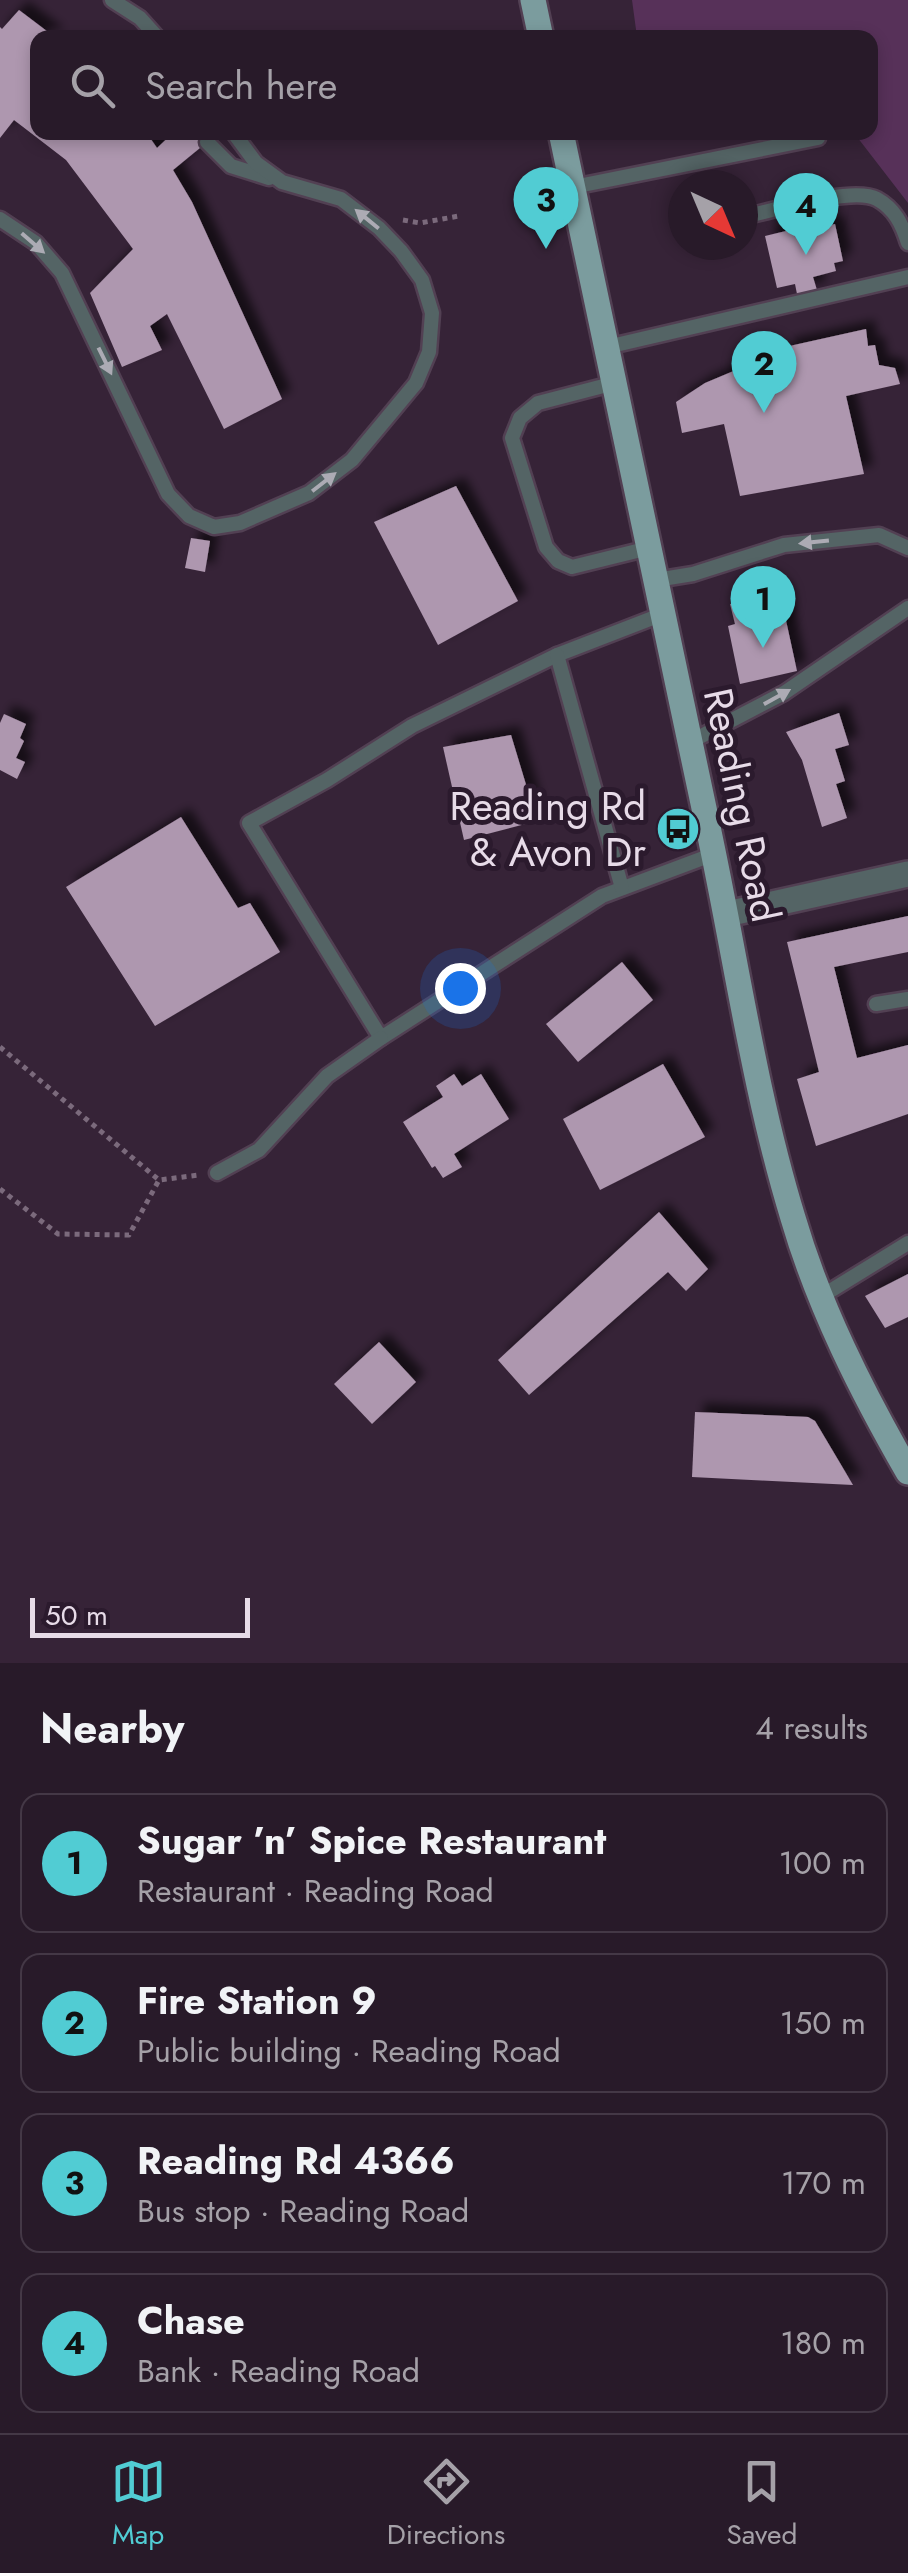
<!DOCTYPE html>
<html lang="en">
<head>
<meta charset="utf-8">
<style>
	body { margin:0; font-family:Jost,sans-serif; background:#342735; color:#f1f3f6 }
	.compass { position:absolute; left:668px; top:170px; width:90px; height:90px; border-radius:50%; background:#281a29; box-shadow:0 5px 15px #0003; rotate:136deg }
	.scale { position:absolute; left:30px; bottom:25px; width:220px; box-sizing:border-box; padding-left:10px; border:5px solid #e7dbe8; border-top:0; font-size:28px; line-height:35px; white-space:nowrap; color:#e7dbe8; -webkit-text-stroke:8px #2b1a2d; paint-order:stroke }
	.you { position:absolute; left:460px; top:988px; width:35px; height:35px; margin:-25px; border:8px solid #fff; border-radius:50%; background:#1a73e8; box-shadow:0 0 0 15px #1a73e833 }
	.badge { display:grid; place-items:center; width:65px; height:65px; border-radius:50%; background:#51ccd3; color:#111; font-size:32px; font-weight:700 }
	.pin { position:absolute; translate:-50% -82px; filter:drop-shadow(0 2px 5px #0008) }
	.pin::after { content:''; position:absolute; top:52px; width:35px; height:30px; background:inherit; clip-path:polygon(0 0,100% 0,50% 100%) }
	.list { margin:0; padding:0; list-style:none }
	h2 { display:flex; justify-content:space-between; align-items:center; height:130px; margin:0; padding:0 40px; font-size:42px }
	h2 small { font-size:32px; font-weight:400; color:#a5a1a8 }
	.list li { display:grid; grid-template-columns:65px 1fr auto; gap:30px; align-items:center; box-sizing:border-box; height:140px; margin:0 20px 20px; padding:0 20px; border:2px solid #443846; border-radius:20px }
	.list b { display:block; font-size:38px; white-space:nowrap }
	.list p { margin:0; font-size:32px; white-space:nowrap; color:#a5a1a8 }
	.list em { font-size:32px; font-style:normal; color:#a5a1a8 }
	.icon { flex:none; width:55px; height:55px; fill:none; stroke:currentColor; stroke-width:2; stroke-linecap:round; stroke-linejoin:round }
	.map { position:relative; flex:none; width:908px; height:1663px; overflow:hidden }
	.search { position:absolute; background:#281a29; box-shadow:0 5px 15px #0003; left:30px; right:30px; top:30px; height:110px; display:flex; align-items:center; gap:25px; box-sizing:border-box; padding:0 35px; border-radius:20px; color:#a5a1a8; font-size:38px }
	.sheet { height:770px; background:#281a29 }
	nav { display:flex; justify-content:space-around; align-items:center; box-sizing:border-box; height:140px; border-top:2px solid #443846; background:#281a29; font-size:28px; color:#a5a1a8 }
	nav a { display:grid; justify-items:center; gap:5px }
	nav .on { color:#51ccd3 }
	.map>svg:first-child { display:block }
	.green { fill:#573159 }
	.building { fill:#ae97af; filter:url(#shadow) }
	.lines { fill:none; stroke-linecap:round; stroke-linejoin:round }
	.service-casing { stroke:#524053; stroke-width:19 }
	.minor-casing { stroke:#524053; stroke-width:30 }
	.primary-casing { stroke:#524053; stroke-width:30 }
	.path { stroke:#7b6a7c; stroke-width:5; stroke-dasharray:5 5; stroke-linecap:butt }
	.service { stroke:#546465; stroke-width:14 }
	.minor { stroke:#546465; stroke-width:25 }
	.primary { stroke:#7b9c9e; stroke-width:25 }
	.oneway { fill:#acabb4 }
	.labels { text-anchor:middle; stroke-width:10; stroke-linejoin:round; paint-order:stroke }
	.street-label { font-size:40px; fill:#e7dbe8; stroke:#2b1a2d }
	.poi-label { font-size:40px; fill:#e7dbe8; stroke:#2b1a2d; text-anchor:end }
</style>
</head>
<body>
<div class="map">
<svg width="908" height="1663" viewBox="0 0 908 1663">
	<defs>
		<filter id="shadow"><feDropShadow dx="9" dy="-9" stdDeviation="5" flood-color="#0009"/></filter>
	</defs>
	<rect width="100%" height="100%" fill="#362337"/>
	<polygon class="green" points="632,0 908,0 908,203 854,133 870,132 870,38 637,37"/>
	<g class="building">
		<polygon points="19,10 56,38 38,38 38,132 146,132 157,148 174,132 205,132 211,139 173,170 192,202 282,399 224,429 167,314 150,326 162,350 122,367 90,293 133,249 66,160 14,120 0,138 0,27 2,29"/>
		<polygon points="804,211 808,230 835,224 843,261 834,263 836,271 813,277 817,290 797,294 795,284 777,288 765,236 786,231 782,216"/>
		<polygon points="866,329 868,346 875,345 879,365 895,368 900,384 846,396 864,474 740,496 724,424 682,433 676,402 705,383 755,362 786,355 785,347"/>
		<polygon points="456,486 518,601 438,645 374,522"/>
		<polygon points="191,538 210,541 205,572 185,568"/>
		<polygon points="780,593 797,671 740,684 728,626 735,624 730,604"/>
		<polygon points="839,713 849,745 835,749 845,781 836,784 847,818 822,827 802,760 786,732"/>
		<polygon points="4,714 26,724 20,738 24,741 16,758 25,762 17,779 0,770 0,723"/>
		<polygon points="511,735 537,821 464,840 443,747"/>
		<polygon points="181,817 238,908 250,903 280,952 155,1026 66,887"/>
		<polygon points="908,916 908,952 834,967 857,1058 908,1045 908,1114 816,1146 797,1079 819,1072 787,942"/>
		<polygon points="622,962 653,1000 578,1062 546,1024"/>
		<polygon points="663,1064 705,1137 600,1190 563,1119"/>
		<polygon points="454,1074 462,1086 481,1074 509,1119 454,1154 462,1167 443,1178 435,1166 432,1168 403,1122 443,1097 436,1086"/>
		<polygon points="659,1212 708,1269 686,1291 668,1272 529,1395 498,1360"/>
		<polygon points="908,1274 908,1317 885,1328 865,1296"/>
		<polygon points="379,1342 416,1382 372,1424 334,1384"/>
		<polygon points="695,1412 808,1417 815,1421 853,1485 692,1477"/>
	</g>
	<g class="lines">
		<g class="service-casing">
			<g id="service">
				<polyline points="112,0 140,18 158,38"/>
				<polyline points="207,142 231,166 269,178"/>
				<polyline points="573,187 818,138"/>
				<path d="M743 217C772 211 853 186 877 199 895 209 902 224 908 243"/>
				<polyline points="0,219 36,243 62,273 168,494 189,516 214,527 240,523 309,493 352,460 416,383 429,352 432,313 422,280 401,251 379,228 341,199 282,182 256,163 233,132"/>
				<polyline points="607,347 908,277"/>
				<polyline points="615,383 538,403 520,418 512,438 546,547 558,561 572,567 649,548"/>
				<polyline points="656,580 693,574 784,545 879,535 908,548"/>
				<polyline points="663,614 557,655 412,726 327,780 249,823 381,1038 602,896 714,854"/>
				<polyline points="557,655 622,888"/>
				<polyline points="690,742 784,693 908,608"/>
				<polyline points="876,1004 908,999"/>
				<polyline points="217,1173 259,1150 327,1076 381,1038"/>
				<polyline points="822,1296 908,1243"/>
			</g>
		</g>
		<g class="minor-casing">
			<polyline id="minor" points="727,914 908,874"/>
		</g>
		<g class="primary-casing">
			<g id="primary">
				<polyline points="533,0 541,38"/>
				<path d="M561 132C611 364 659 596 708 827 736 957 754 1091 793 1218 819 1307 862 1392 908 1472"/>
			</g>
		</g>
		<g class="path">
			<polyline points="403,220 420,223 459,216"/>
			<polyline points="0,1047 159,1180 199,1175"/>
			<polyline points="0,1189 58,1234 129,1235 159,1180"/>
		</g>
		<use href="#service" class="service"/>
		<use href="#minor" class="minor"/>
		<use href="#primary" class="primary"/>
	</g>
	<defs><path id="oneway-solid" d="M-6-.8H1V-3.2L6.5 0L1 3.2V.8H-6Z" transform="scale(2.5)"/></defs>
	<g class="oneway">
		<use href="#oneway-solid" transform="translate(367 219) rotate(-141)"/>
		<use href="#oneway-solid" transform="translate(33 243) rotate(41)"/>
		<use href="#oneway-solid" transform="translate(105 361) rotate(64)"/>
		<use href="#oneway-solid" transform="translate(324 482) rotate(-38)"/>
		<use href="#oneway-solid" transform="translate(814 542) rotate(174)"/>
		<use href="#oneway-solid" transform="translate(777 697) rotate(-29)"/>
	</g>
	<defs>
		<g id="bus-disc" transform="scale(2.25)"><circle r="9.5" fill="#51ccd3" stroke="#2b1a2d"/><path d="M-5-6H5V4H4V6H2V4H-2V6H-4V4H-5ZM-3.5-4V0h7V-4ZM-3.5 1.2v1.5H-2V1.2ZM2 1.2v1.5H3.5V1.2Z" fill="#111"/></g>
	</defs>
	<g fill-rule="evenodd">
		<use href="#bus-disc" x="678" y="829"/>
	</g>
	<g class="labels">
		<g class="street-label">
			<text transform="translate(742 805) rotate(78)" y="14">Reading Road</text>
		</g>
		<g class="poi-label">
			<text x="646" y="820">Reading Rd<tspan x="646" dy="46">&amp; Avon Dr</tspan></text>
		</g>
	</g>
</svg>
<svg class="compass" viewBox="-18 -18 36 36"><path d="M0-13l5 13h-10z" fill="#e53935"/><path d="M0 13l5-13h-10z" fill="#a5a1a8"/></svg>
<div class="scale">50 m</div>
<div class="you"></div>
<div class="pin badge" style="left:763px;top:648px">1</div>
<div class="pin badge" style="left:764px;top:413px">2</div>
<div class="pin badge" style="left:546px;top:249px">3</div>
<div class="pin badge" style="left:806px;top:255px">4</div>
<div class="search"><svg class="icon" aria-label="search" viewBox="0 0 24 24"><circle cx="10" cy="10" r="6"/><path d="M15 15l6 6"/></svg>Search here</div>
</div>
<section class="sheet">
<h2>Nearby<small>4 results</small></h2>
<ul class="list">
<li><span class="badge">1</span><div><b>Sugar ’n’ Spice Restaurant</b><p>Restaurant · Reading Road</p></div><em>100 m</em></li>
<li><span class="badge">2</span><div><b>Fire Station 9</b><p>Public building · Reading Road</p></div><em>150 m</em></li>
<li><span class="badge">3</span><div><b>Reading Rd 4366</b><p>Bus stop · Reading Road</p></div><em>170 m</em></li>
<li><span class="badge">4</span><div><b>Chase</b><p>Bank · Reading Road</p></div><em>180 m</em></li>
</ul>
</section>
<nav>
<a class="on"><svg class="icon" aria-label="map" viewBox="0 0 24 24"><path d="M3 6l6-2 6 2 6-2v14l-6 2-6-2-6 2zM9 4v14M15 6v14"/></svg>Map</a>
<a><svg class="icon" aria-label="directions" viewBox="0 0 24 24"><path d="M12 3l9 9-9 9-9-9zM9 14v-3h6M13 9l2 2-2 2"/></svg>Directions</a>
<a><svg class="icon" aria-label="saved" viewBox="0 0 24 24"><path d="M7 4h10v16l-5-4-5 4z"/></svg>Saved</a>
</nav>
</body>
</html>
